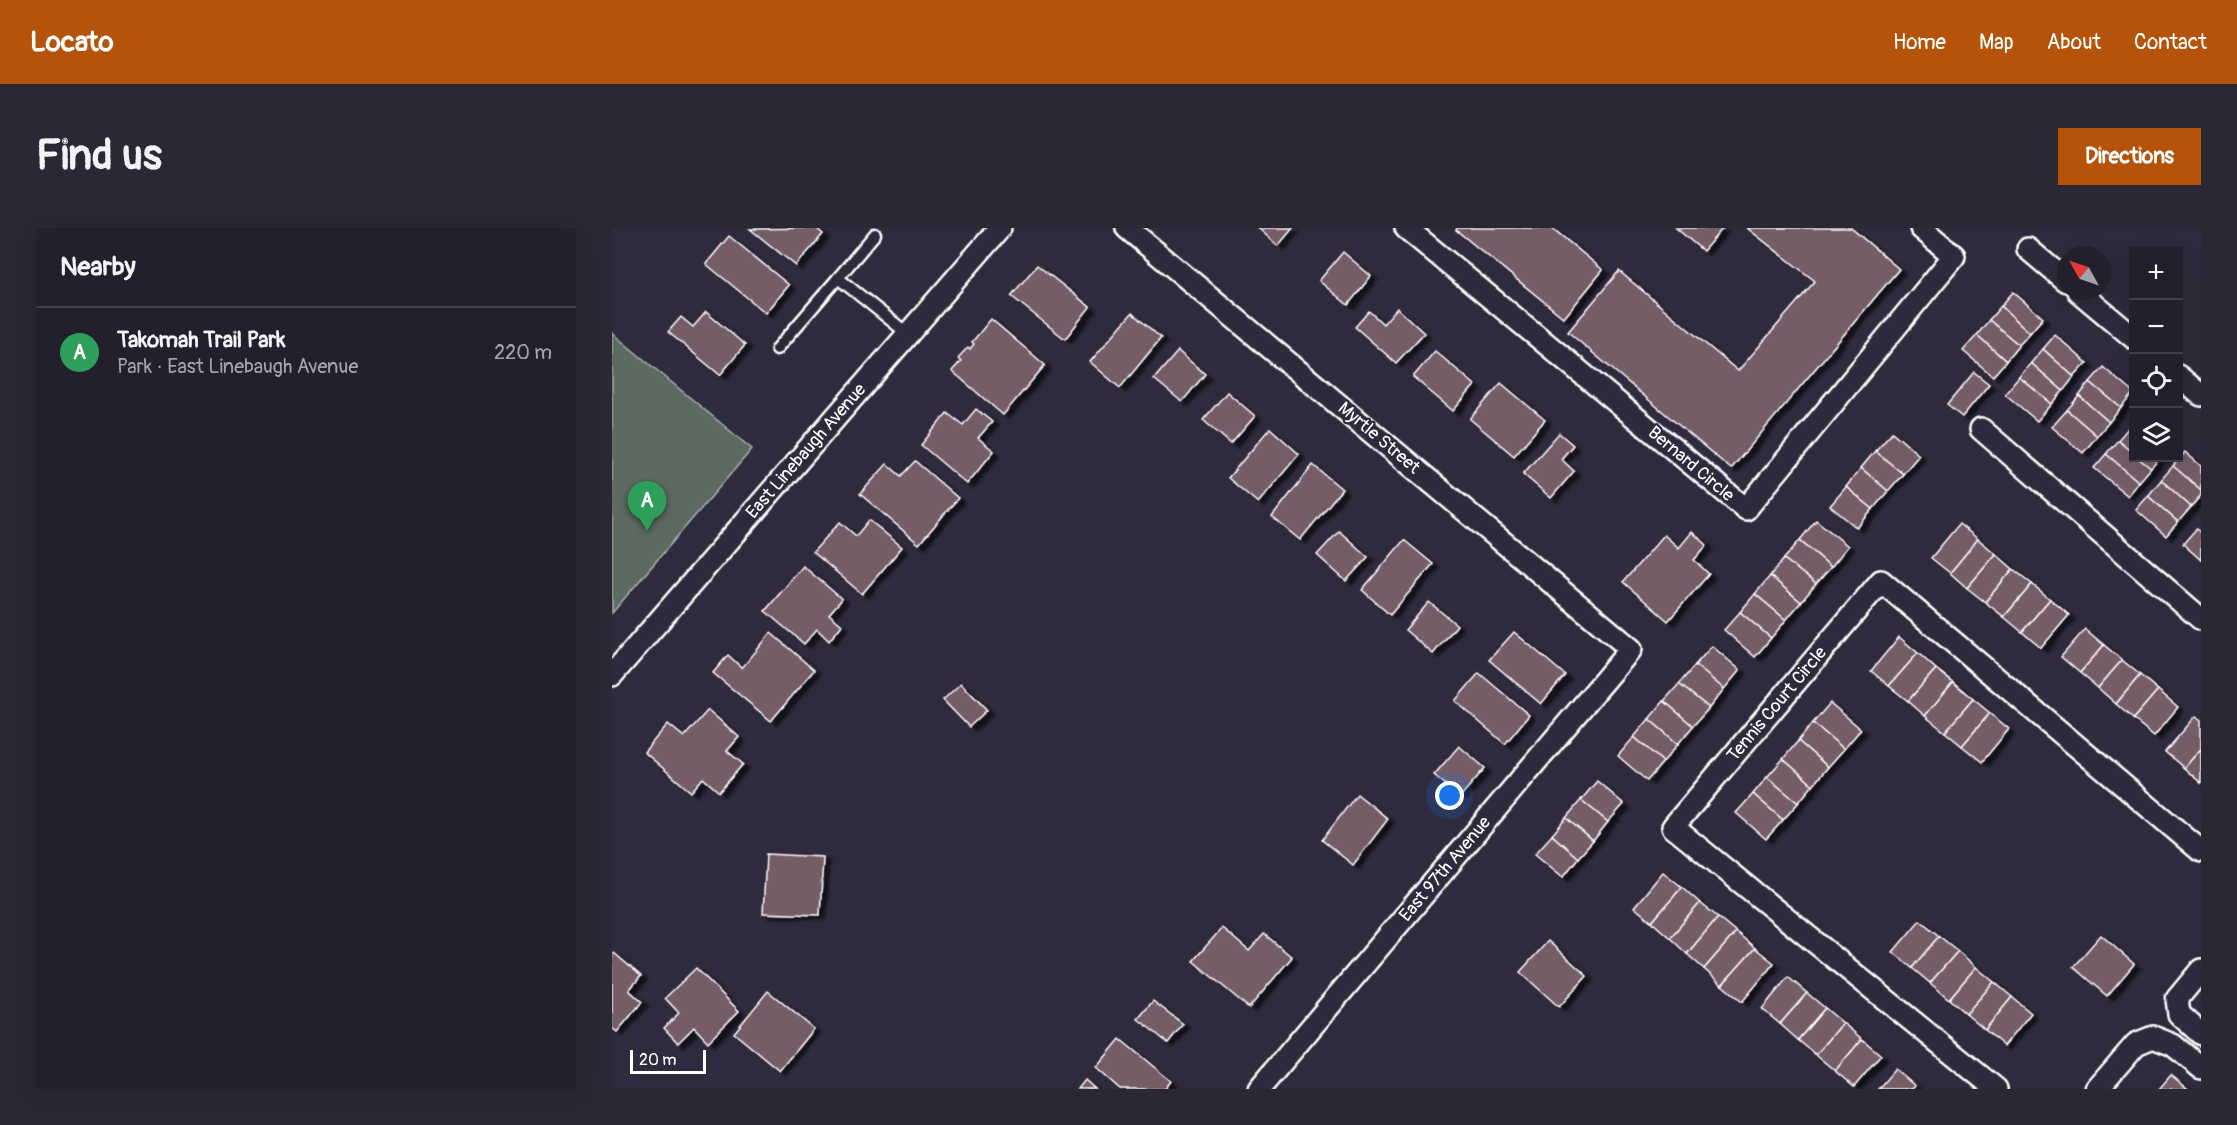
<!DOCTYPE html>
<html lang="en">
<head>
<meta charset="utf-8">
<style>
	body { margin:0; font-family:Pangolin,sans-serif; background:#2b2836; color:#f1f3f6 }
	.controls { position:absolute; right:18px; top:18px; display:grid; overflow:hidden; border-radius:0px; box-shadow:0 6px 24px #0002 }
	.controls button { width:54px; height:54px; display:grid; place-items:center; padding:0; border:0; border-bottom:2px solid #403e4a; background:#23202e; color:#f1f3f6; font:30px sans-serif }
	.compass { position:absolute; left:1445px; top:18px; width:54px; height:54px; border-radius:50%; background:#23202e; box-shadow:0 6px 24px #0002; rotate:310deg }
	.scale { position:absolute; left:18px; bottom:15px; width:76px; box-sizing:border-box; padding-left:6px; border:3px solid #fff; border-top:0; font-size:16px; line-height:21px; white-space:nowrap; color:#fff; -webkit-text-stroke:4px #2f2a3d; paint-order:stroke }
	.you { position:absolute; left:838px; top:568px; width:21px; height:21px; margin:-15px; border:4px solid #fff; border-radius:50%; background:#1a73e8; box-shadow:0 0 0 9px #1a73e833 }
	.badge { display:grid; place-items:center; width:39px; height:39px; border-radius:50%; background:#b45309; color:#fff; font-size:20px; font-weight:700 }
	.pin { position:absolute; translate:-50% -50px; filter:drop-shadow(0 2px 3px #0008) }
	.pin::after { content:''; position:absolute; top:32px; width:21px; height:18px; background:inherit; clip-path:polygon(0 0,100% 0,50% 100%) }
	.list { margin:0; padding:0; list-style:none }
	h2 { display:flex; justify-content:space-between; align-items:center; height:78px; margin:0; padding:0 24px; font-size:26px }
	h2 small { font-size:20px; font-weight:400; color:#a3a3aa }
	.list li { display:grid; grid-template-columns:39px 1fr auto; gap:18px; align-items:center; box-sizing:border-box; height:90px; padding:0 24px; border-top:2px solid #403e4a }
	.list b { display:block; font-size:22px; white-space:nowrap }
	.list p { margin:0; font-size:20px; white-space:nowrap; color:#a3a3aa }
	.list em { font-size:20px; font-style:normal; color:#a3a3aa }
	.icon { flex:none; width:33px; height:33px; fill:none; stroke:currentColor; stroke-width:2; stroke-linecap:round; stroke-linejoin:round }
	.map { position:relative; flex:none; width:1589px; height:861px; overflow:hidden; border-radius:0px }
	header { display:flex; align-items:center; gap:36px; box-sizing:border-box; height:84px; padding:0 30px; background:#b45309; color:#fff }
	header strong { font-size:28px }
	nav { display:flex; gap:33px; margin-inline-start:auto; font-size:21px }
	.intro { display:flex; align-items:center; justify-content:space-between; box-sizing:border-box; height:144px; padding:0 36px }
	h1 { margin:0; font-size:42px }
	.button { padding:15px 27px; border-radius:0px; background:#b45309; color:#fff; font-size:21px; font-weight:700 }
	main { display:flex; gap:36px; padding:0 36px }
	aside { flex:1; background:#23202e; border-radius:0px; box-shadow:0 6px 24px #0002 }
	.map>svg:first-child { display:block }
	.green { fill:#5c6b62; stroke:#aeb5b0; stroke-width:1.5 }
	.building { fill:#755d68; stroke:#fff; stroke-width:1.5; filter:url(#shadow) }
	.lines { fill:none; stroke-linecap:round; stroke-linejoin:round }
	.service-casing { stroke:#fff; stroke-width:15 }
	.minor-casing { stroke:#fff; stroke-width:26 }
	.service { stroke:#2f2a3d; stroke-width:10 }
	.minor { stroke:#2f2a3d; stroke-width:21 }
	.labels { text-anchor:middle; dominant-baseline:central; stroke-width:4.5; stroke-linejoin:round; paint-order:stroke }
	.street-label { font-size:18px; fill:#fff; stroke:#2f2a3d }
</style>
</head>
<body>
<header>
<strong>Locato</strong>
<nav><a>Home</a><a>Map</a><a>About</a><a>Contact</a></nav>
</header>
<div class="intro"><h1>Find us</h1><a class="button">Directions</a></div>
<main>
<aside>
<h2>Nearby<small></small></h2>
<ul class="list">
<li><span class="badge" style="background:#2e9e5b">A</span><div><b>Takomah Trail Park</b><p>Park · East Linebaugh Avenue</p></div><em>220 m</em></li>
</ul>
</aside>
<div class="map">
<svg width="1589" height="861" viewBox="0 0 1589 861">
	<defs>
		<filter id="shadow"><feDropShadow dx="6" dy="4" stdDeviation="1.5" flood-color="#0009"/></filter>
	</defs>
	<rect width="100%" height="100%" fill="#2f2a3d"/>
	<filter id="ink" filterUnits="userSpaceOnUse"><feTurbulence type="fractalNoise" baseFrequency=".0167" numOctaves="2"/><feDisplacementMap in="SourceGraphic" scale="12" xChannelSelector="R" yChannelSelector="G"/><feConvolveMatrix kernelMatrix="1 2 1 2 8 2 1 2 1" color-interpolation-filters="sRGB"/></filter>
	<g filter="url(#ink)">
		<path class="green" d="M0 105 140 221 0 385Z"/>
		<g class="building">
			<path d="M204 0 211 6 184 38 138 1Z"/>
			<path d="M646 0H681L666 18Z"/>
			<path d="M845 0H940L991 42 952 90 844 2Z"/>
			<path d="M1064 0H1111L1091 23Z"/>
			<path d="M1135 0H1239L1287 41 1119 241 956 104 1007 43 1126 143 1203 53Z"/>
			<path d="M117 8 177 57 154 85 94 36Z"/>
			<path d="M731 24 759 48 736 77 707 53Z"/>
			<path d="M425 37 478 79 453 111 399 68Z"/>
			<path d="M1401 64 1431 90 1418 105 1389 78Z"/>
			<path d="M1389 78 1418 105 1407 117 1377 92Z"/>
			<path d="M785 80 812 105 784 135 743 99 757 83 771 96Z"/>
			<path d="M94 84 133 117 108 147 56 104 69 89 81 99Z"/>
			<path d="M520 85 549 110 508 160 478 134Z"/>
			<path d="M379 91 433 137 391 187 340 143 349 133 346 130 356 119 358 121 362 116 360 114Z"/>
			<path d="M1377 92 1407 117 1394 133 1365 107Z"/>
			<path d="M1365 107 1394 133 1381 148 1351 123Z"/>
			<path d="M1443 107 1475 135 1462 149 1431 121Z"/>
			<path d="M1431 121 1462 149 1451 163 1419 135Z"/>
			<path d="M566 123 593 146 570 174 542 151Z"/>
			<path d="M823 123 863 157 841 183 801 149Z"/>
			<path d="M1419 135 1451 163 1440 176 1407 149Z"/>
			<path d="M1491 139 1521 165 1509 180 1478 154Z"/>
			<path d="M1362 144 1377 156 1350 189 1335 177Z"/>
			<path d="M1407 149 1440 176 1425 193 1393 166Z"/>
			<path d="M1478 154 1509 180 1497 194 1467 168Z"/>
			<path d="M889 155 933 192 902 228 858 191Z"/>
			<path d="M615 164 643 188 619 216 591 192Z"/>
			<path d="M1467 168 1497 194 1485 208 1455 182Z"/>
			<path d="M364 181 380 194 366 210 382 223 355 256 309 217 335 185 351 197Z"/>
			<path d="M1455 182 1485 208 1471 225 1440 199Z"/>
			<path d="M1518 198 1522 200V225L1506 212Z"/>
			<path d="M658 200 687 226 646 275 616 250Z"/>
			<path d="M1280 204 1307 227 1291 246 1263 223Z"/>
			<path d="M947 205 961 217 949 231 962 243 939 270 911 246Z"/>
			<path d="M1506 212 1522 225V230H1526L1539 240 1527 254 1494 226Z"/>
			<path d="M1263 223 1291 246 1276 263 1249 240Z"/>
			<path d="M1573 224 1589 238V262L1561 238Z"/>
			<path d="M1494 226 1527 254 1516 268 1482 240Z"/>
			<path d="M1526 230H1548L1539 240Z"/>
			<path d="M303 233 346 270 307 316 248 266 275 236 289 248Z"/>
			<path d="M701 237 730 261 688 312 660 289Z"/>
			<path d="M1561 238 1589 262V267L1579 279 1549 252Z"/>
			<path d="M1249 240 1276 263 1261 281 1234 259Z"/>
			<path d="M1549 252 1579 279 1566 294 1536 268Z"/>
			<path d="M1234 259 1261 281 1245 300 1218 278Z"/>
			<path d="M1536 268 1566 294 1554 308 1524 282Z"/>
			<path d="M257 292 290 319 250 366 201 324 228 294 244 308Z"/>
			<path d="M1204 292 1236 318 1219 339 1188 312Z"/>
			<path d="M1347 296 1366 311 1338 345 1319 330Z"/>
			<path d="M1584 301 1589 305V332L1571 316Z"/>
			<path d="M727 303 756 329 734 353 705 327Z"/>
			<path d="M1080 304 1095 317 1082 332 1097 346 1056 393 1011 354 1052 307 1067 320Z"/>
			<path d="M1366 311 1384 326 1355 360 1338 345Z"/>
			<path d="M792 312 821 336 778 387 750 362Z"/>
			<path d="M1188 312 1219 339 1204 356 1172 331Z"/>
			<path d="M1384 326 1401 341 1373 374 1355 360Z"/>
			<path d="M1172 331 1204 356 1189 374 1158 348Z"/>
			<path d="M191 338 230 371 217 386 230 397 217 413 205 401 192 416 153 383Z"/>
			<path d="M1401 341 1420 356 1392 389 1373 374Z"/>
			<path d="M1158 348 1189 374 1174 392 1143 366Z"/>
			<path d="M1420 356 1438 371 1410 404 1392 389Z"/>
			<path d="M1143 366 1174 392 1159 410 1128 384Z"/>
			<path d="M1438 371 1457 387 1429 420 1410 404Z"/>
			<path d="M817 374 845 397 821 426 793 402Z"/>
			<path d="M1128 384 1159 410 1143 429 1112 402Z"/>
			<path d="M1473 401 1492 417 1468 445 1449 429Z"/>
			<path d="M902 404 953 447 929 476 877 432Z"/>
			<path d="M159 405 202 442 159 493 101 445 116 427 130 440Z"/>
			<path d="M1287 409 1306 425 1277 458 1259 443Z"/>
			<path d="M1492 417 1510 432 1486 460 1468 445Z"/>
			<path d="M1100 418 1128 442 1112 461 1083 437Z"/>
			<path d="M1306 425 1324 441 1296 473 1277 458Z"/>
			<path d="M1510 432 1528 447 1504 476 1486 460Z"/>
			<path d="M1083 437 1112 461 1097 480 1067 456Z"/>
			<path d="M1324 441 1341 454 1313 488 1296 473Z"/>
			<path d="M867 445 917 487 893 516 843 473Z"/>
			<path d="M1528 447 1546 462 1521 491 1504 476Z"/>
			<path d="M1341 454 1361 471 1333 504 1313 488Z"/>
			<path d="M349 455 375 482 357 499 331 472Z"/>
			<path d="M1067 456 1097 480 1081 498 1052 473Z"/>
			<path d="M1546 462 1566 479 1542 508 1521 491Z"/>
			<path d="M1361 471 1378 485 1350 518 1333 504Z"/>
			<path d="M1052 473 1081 498 1066 516 1037 491Z"/>
			<path d="M1218 475 1249 501 1232 521 1201 495Z"/>
			<path d="M96 482 127 509 115 523 131 536 107 564 91 550 79 564 32 524 56 496 72 509Z"/>
			<path d="M1378 485 1397 501 1370 534 1350 518Z"/>
			<path d="M1584 488 1589 492V521L1572 540 1553 524Z"/>
			<path d="M1037 491 1066 516 1051 534 1022 509Z"/>
			<path d="M1201 495 1232 521 1216 539 1186 513Z"/>
			<path d="M1022 509 1051 534 1035 553 1006 528Z"/>
			<path d="M1186 513 1216 539 1201 557 1171 531Z"/>
			<path d="M847 518 873 540 848 569 822 547Z"/>
			<path d="M1589 521V555L1572 540Z"/>
			<path d="M1171 531 1201 557 1186 575 1155 549Z"/>
			<path d="M1155 549 1186 575 1171 592 1141 566Z"/>
			<path d="M985 553 1012 576 996 594 969 572Z"/>
			<path d="M745 566 776 591 741 637 710 612Z"/>
			<path d="M1141 566 1171 592 1154 611 1124 585Z"/>
			<path d="M969 572 996 594 981 613 954 590Z"/>
			<path d="M954 590 981 613 966 630 940 607Z"/>
			<path d="M940 607 966 630 951 649 923 626Z"/>
			<path d="M154 626 211 629 208 687 151 685Z"/>
			<path d="M1051 644 1070 659 1040 694 1022 679Z"/>
			<path d="M1070 659 1088 675 1058 710 1040 694Z"/>
			<path d="M1088 675 1106 689 1075 726 1058 710Z"/>
			<path d="M1106 689 1124 704 1092 741 1075 726Z"/>
			<path d="M1308 692 1327 708 1300 740 1281 724Z"/>
			<path d="M610 700 637 723 652 706 680 729 637 780 581 733Z"/>
			<path d="M1124 704 1143 720 1110 757 1092 741Z"/>
			<path d="M1489 707 1522 736 1495 768 1461 739Z"/>
			<path d="M1327 708 1346 723 1318 755 1300 740Z"/>
			<path d="M936 713 975 748 947 779 908 744Z"/>
			<path d="M1143 720 1162 735 1130 774 1110 757Z"/>
			<path d="M1346 723 1364 739 1337 771 1318 755Z"/>
			<path d="M2 725 29 748 17 762 30 774 5 804 0 800V727Z"/>
			<path d="M1364 739 1382 754 1354 786 1337 771Z"/>
			<path d="M84 740 127 783 96 814 82 799 66 815 52 800 67 785 53 770Z"/>
			<path d="M1176 749 1195 765 1168 796 1150 781Z"/>
			<path d="M1382 754 1400 769 1373 802 1354 786Z"/>
			<path d="M156 763 202 801 168 843 122 805Z"/>
			<path d="M1195 765 1213 780 1186 812 1168 796Z"/>
			<path d="M1400 769 1419 785 1392 818 1373 802Z"/>
			<path d="M541 773 571 796 556 815 526 791Z"/>
			<path d="M1213 780 1231 795 1204 827 1186 812Z"/>
			<path d="M1231 795 1250 811 1223 843 1204 827Z"/>
			<path d="M508 811 559 853 553 861H508L484 840Z"/>
			<path d="M1250 811 1269 827 1242 859 1223 843Z"/>
			<path d="M1283 841 1303 858 1300 861H1266Z"/>
			<path d="M1559 847 1576 861H1547Z"/>
			<path d="M473 852 483 861H466Z"/>
		</g>
		<g class="lines">
			<g class="service-casing">
				<g id="service">
					<path d="M226 50 263 6"/>
					<path d="M165 121 226 50 296 106"/>
				</g>
			</g>
			<g class="minor-casing">
				<g id="minor">
					<path d="M515 0 1019 421 647 861"/>
					<path d="M794 0 1134 281 1342 28 1309 0"/>
					<path d="M1416 21 1454 53"/>
					<path d="M1466 63 1522 110"/>
					<path d="M1566 148 1589 167"/>
					<path d="M1369 201 1589 391"/>
					<path d="M0 447 388 0"/>
					<path d="M1589 742 1565 771 1567 786 1589 806"/>
					<path d="M1384 861 1061 599 1269 353 1589 623"/>
					<path d="M1485 861 1524 816 1541 809 1561 817 1589 840"/>
				</g>
			</g>
			<use href="#service" class="service"/>
			<use href="#minor" class="minor"/>
		</g>
	</g>
	<g class="labels">
		<g class="street-label">
			<text transform="translate(767 210) rotate(40)">Myrtle Street</text>
			<text transform="translate(194 223) rotate(-49)">East Linebaugh Avenue</text>
			<text transform="translate(1079 236) rotate(40)">Bernard Circle</text>
			<text transform="translate(1165 476) rotate(-50)">Tennis Court Circle</text>
			<text transform="translate(833 641) rotate(-50)">East 97th Avenue</text>
		</g>
	</g>
</svg>
<div class="controls">
<button>+</button>
<button>−</button>
<button><svg class="icon" aria-label="locate" viewBox="0 0 24 24"><circle cx="12" cy="12" r="6"/><path d="M12 2v4M12 18v4M2 12h4M18 12h4"/></svg></button>
<button><svg class="icon" aria-label="layers" viewBox="0 0 24 24"><path d="M12 4l9 5-9 5-9-5zM3 14l9 5 9-5"/></svg></button>
</div>
<svg class="compass" viewBox="-18 -18 36 36"><path d="M0-13l5 13h-10z" fill="#e53935"/><path d="M0 13l5-13h-10z" fill="#a3a3aa"/></svg>
<div class="scale">20 m</div>
<div class="you"></div>
<div class="pin badge" style="left:35px;top:303px;background:#2e9e5b">A</div>
</div>
</main>
</body>
</html>
